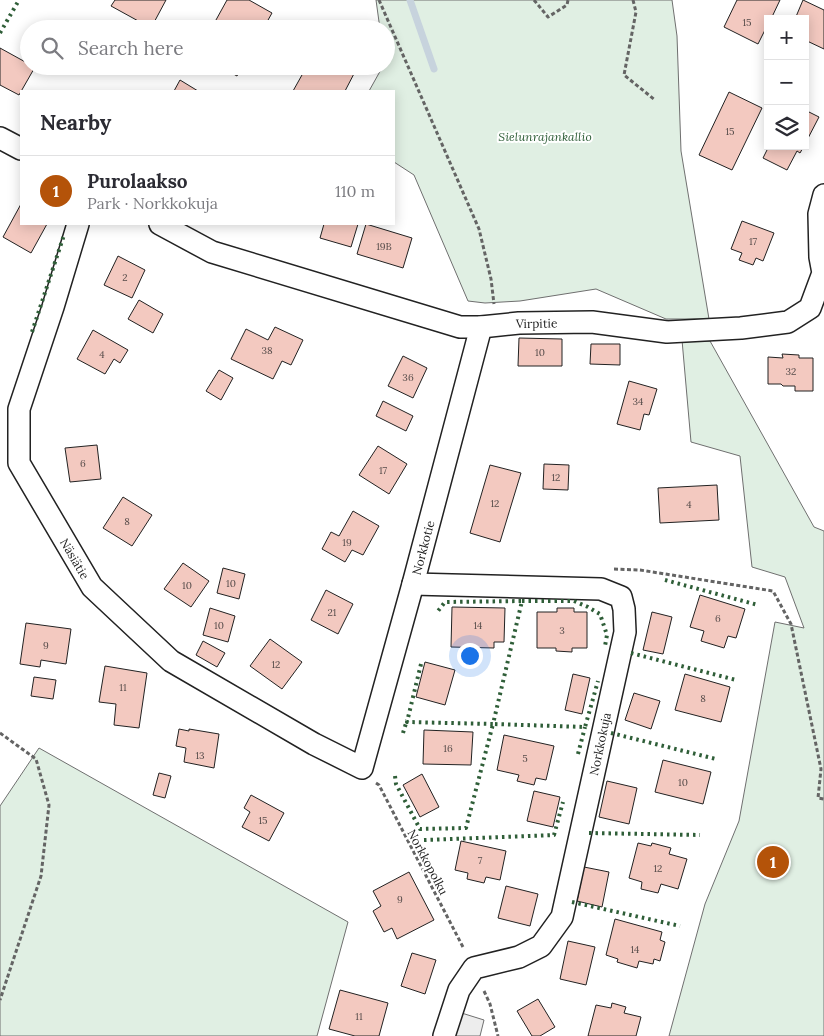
<!DOCTYPE html>
<html lang="en">
<head>
<meta charset="utf-8">
<style>
	body { margin:0; font-family:Lora,serif; background:#f2f2f3; color:#2b2b33 }
	.controls { position:absolute; right:15px; top:15px; display:grid; overflow:hidden; border-radius:0px; box-shadow:0 2px 12px #0003 }
	.controls button { width:45px; height:45px; display:grid; place-items:center; padding:0; border:0; border-bottom:1px solid #e1e1e2; background:#fff; color:#2b2b33; font:25px sans-serif }
	.you { position:absolute; left:469px; top:655px; width:18px; height:18px; margin:-12px; border:4px solid #fff; border-radius:50%; background:#1a73e8; box-shadow:0 0 0 8px #1a73e833 }
	.badge { display:grid; place-items:center; width:32px; height:32px; border-radius:50%; background:#b45309; color:#fff; font-size:16px; font-weight:700 }
	.pin { position:absolute; translate:-50% -50%; border:2px solid #fff; box-shadow:0 1px 5px #0006 }
	.list { margin:0; padding:0; list-style:none }
	h2 { display:flex; justify-content:space-between; align-items:center; height:65px; margin:0; padding:0 20px; font-size:21px }
	h2 small { font-size:16px; font-weight:400; color:#7c7c81 }
	.list li { display:grid; grid-template-columns:32px 1fr auto; gap:15px; align-items:center; box-sizing:border-box; height:70px; padding:0 20px; border-top:1px solid #e1e1e2 }
	.list b { display:block; font-size:19px; white-space:nowrap }
	.list p { margin:0; font-size:16px; white-space:nowrap; color:#7c7c81 }
	.list em { font-size:16px; font-style:normal; color:#7c7c81 }
	.icon { flex:none; width:28px; height:28px; fill:none; stroke:currentColor; stroke-width:2; stroke-linecap:round; stroke-linejoin:round }
	.map { position:relative; flex:none; width:824px; height:1036px; overflow:hidden }
	.search { position:absolute; background:#fff; box-shadow:0 2px 12px #0003; left:20px; top:20px; width:375px; height:55px; display:flex; align-items:center; gap:12px; box-sizing:border-box; padding:0 18px; border-radius:28px; color:#7c7c81; font-size:19px }
	.panel { position:absolute; background:#fff; box-shadow:0 2px 12px #0003; left:20px; top:90px; width:375px; height:135px; border-radius:0px }
	.map>svg:first-child { display:block }
	.green { fill:#e0efe3; stroke:#6f6f6f }
	.parking { fill:#ededed; stroke:#6f6f6f }
	.lines { fill:none; stroke-linecap:round; stroke-linejoin:round }
	.stream { stroke:#c7d3dd; stroke-width:7 }
	.building { fill:#f3c9c0; stroke:#222 }
	.minor-casing { stroke:#222; stroke-width:24 }
	.path { stroke:#646464; stroke-width:3; stroke-dasharray:4 2.5; stroke-linecap:butt }
	.minor { stroke:#fff; stroke-width:21 }
	.hedge { stroke:#2f5e38; stroke-width:4; stroke-dasharray:2.5 4; stroke-linecap:butt }
	.labels { text-anchor:middle; dominant-baseline:central; stroke-width:4; stroke-linejoin:round; paint-order:stroke }
	.number-label { font-size:10px; fill:#564c4a }
	.park-label { font-size:12px; font-style:italic; fill:#2f5e38; stroke:#fff }
	.street-label { font-size:12px; fill:#222; stroke:#fff }
</style>
</head>
<body>
<div class="map">
<svg width="824" height="1036" viewBox="0 0 824 1036">
	<rect width="100%" height="100%" fill="#fff"/>
	<g class="green">
		<path d="M376 0H672L677 36 681 151 709 319H666L596 289 520 301 485 303 468 301 414 175 394 162V91H369L383 66H386V29H380Z"/>
		<path d="M682 340 710 341 814 527 824 531V1036H669L705 904 739 821 775 622 804 628 785 577 752 567 740 456 691 442Z"/>
		<path d="M39 748 348 922 317 1036H0V806Z"/>
	</g>
	<path class="parking" d="M452 1010 484 1020 480 1036H444Z"/>
	<g class="lines">
		<path class="stream" d="M410 0 434 69"/>
	</g>
	<g class="building">
		<path d="M115 0H166L151 28 111 6Z"/>
		<path d="M227 0H249L272 13 263 29H211Z"/>
		<path d="M737 0H780L771 19H768V24L758 44 724 27Z"/>
		<path d="M803 0 824 10V49L805 40V19H795Z"/>
		<path d="M0 48 29 64V66L35 67 19 95 0 85Z"/>
		<path d="M219 66H242L237 76Z"/>
		<path d="M307 66H358L345 91H293Z"/>
		<path d="M180 80 198 91H174Z"/>
		<path d="M729 92 762 108 732 170 699 155Z"/>
		<path d="M805 110 819 117 805 144Z"/>
		<path d="M769 146H804L800 153 797 151 787 170 763 158Z"/>
		<path d="M21 204V224H47L31 253 3 237Z"/>
		<path d="M742 221 774 233 763 261 756 258 753 265 739 260 742 253 731 249Z"/>
		<path d="M324 224H358L351 247 320 238Z"/>
		<path d="M366 224 412 238 403 268 357 254Z"/>
		<path d="M118 256 145 270 132 298 104 285Z"/>
		<path d="M139 300 163 314 153 333 128 319Z"/>
		<path d="M275 327 303 340 291 365 282 361 273 379 231 359 246 329 268 340Z"/>
		<path d="M93 330 128 350 120 363 114 359 105 374 77 359Z"/>
		<path d="M519 338 562 339V366H518Z"/>
		<path d="M591 344H620V365L590 364Z"/>
		<path d="M782 354 799 355V358H813V391H795V386H783L781 384H768V357L783 358Z"/>
		<path d="M403 356 427 368 413 398 388 386Z"/>
		<path d="M219 370 233 378 221 400 206 391Z"/>
		<path d="M629 381 657 389 649 415 644 414 640 430 617 424Z"/>
		<path d="M383 401 413 416 406 431 376 416Z"/>
		<path d="M97 445 101 479 70 482 65 448Z"/>
		<path d="M378 446 407 464 389 494 359 475Z"/>
		<path d="M544 464 569 465 568 490 543 489Z"/>
		<path d="M490 465 521 473 500 542 470 533Z"/>
		<path d="M717 485 719 520 660 523 658 488Z"/>
		<path d="M123 497 152 515 132 546 103 528Z"/>
		<path d="M353 511 379 526 363 555 352 550 345 562 322 549 331 532 339 536Z"/>
		<path d="M183 563 209 581 191 607 164 589Z"/>
		<path d="M223 568 245 574 239 599 217 593Z"/>
		<path d="M326 590 353 604 338 634 311 620Z"/>
		<path d="M700 595 745 609 736 638 728 636 724 648 701 641 704 631 690 627Z"/>
		<path d="M452 607 505 608 504 642H494V648L451 647Z"/>
		<path d="M210 608 235 616 228 642 203 635Z"/>
		<path d="M557 608H574V612H587V648H572V652L556 651V648H537V612H557Z"/>
		<path d="M652 612 672 617 663 654 643 650Z"/>
		<path d="M26 623 71 629 66 664 41 660 40 667 20 664Z"/>
		<path d="M270 639 302 662 282 689 250 666Z"/>
		<path d="M203 641 225 653 217 667 196 655Z"/>
		<path d="M425 662 455 670 445 705 416 697Z"/>
		<path d="M105 666 147 673 139 728 114 725 116 704 99 702Z"/>
		<path d="M573 674 590 678 582 714 565 710Z"/>
		<path d="M685 674 730 687 721 722 675 710Z"/>
		<path d="M34 677 56 680 53 699 31 696Z"/>
		<path d="M634 693 660 701 651 729 625 720Z"/>
		<path d="M179 729 189 731V729L219 734 214 768 184 762 186 748 176 746Z"/>
		<path d="M424 730 473 732 471 765 423 764Z"/>
		<path d="M504 735 554 746 546 780 536 778 534 785 517 781 519 775 497 770Z"/>
		<path d="M663 760 711 772 703 804 655 792Z"/>
		<path d="M159 773 171 776 165 798 153 795Z"/>
		<path d="M422 774 439 807 420 817 403 785Z"/>
		<path d="M607 781 637 788 629 824 599 817Z"/>
		<path d="M534 791 560 797 553 827 527 821Z"/>
		<path d="M251 795 284 813 269 841 242 827 250 812 244 808Z"/>
		<path d="M461 841 506 851 500 880 486 877 484 883 467 879 468 873 455 870Z"/>
		<path d="M638 843 651 846 652 843 671 848 669 854 687 859 678 889 661 884 658 893 641 889 642 882 629 878Z"/>
		<path d="M584 867 609 872 602 907 577 901Z"/>
		<path d="M409 872 434 920 397 939 392 928 384 932 373 911 381 906 373 891Z"/>
		<path d="M506 886 538 894 530 926 498 918Z"/>
		<path d="M615 919 662 932 660 940 665 942 660 961 654 959 653 964 639 961 637 968 617 962 618 959 606 955Z"/>
		<path d="M568 941 595 947 586 985 560 979Z"/>
		<path d="M412 953 436 960 425 994 401 986Z"/>
		<path d="M340 990 388 1003 379 1036H355L329 1029Z"/>
		<path d="M538 999 555 1027 540 1036H532L517 1011Z"/>
		<path d="M612 1003 626 1007 624 1013 641 1017 636 1036H588L596 1005 611 1008Z"/>
	</g>
	<g class="lines">
		<g class="minor-casing">
			<g id="minor">
				<path d="M0 138 21 149"/>
				<path id="s1" d="M78 224 53 307 19 409V463L92 587 171 661 314 744 362 768 413 584 481 327"/>
				<path id="s2" d="M160 224 212 252 460 327H481L519 323 592 322 667 332 741 328 788 322 810 308 823 273 820 257 819 214 824 195"/>
				<path d="M413 584 601 589 621 597 624 609 625 632 562 917 541 946 519 957 474 968 459 990 444 1036"/>
			</g>
		</g>
		<g class="path">
			<path d="M379 0 479 229 491 279 494 304"/>
			<path d="M534 0 548 17 567 5 568 0"/>
			<path d="M633 0 636 12 624 75 655 100"/>
			<path d="M614 569 640 570 773 591 791 624 821 769 818 798 824 799"/>
			<path d="M0 733 36 759 49 805 41 876 0 1000"/>
			<path d="M376 783 379 785 464 949"/>
			<path d="M484 991 490 1004 498 1036"/>
		</g>
		<use href="#minor" class="minor"/>
		<g class="hedge">
			<path d="M0 33 19 0"/>
			<path d="M32 332 64 235"/>
			<path d="M665 580 758 605"/>
			<path d="M522 601H574L588 607 600 614 607 635 605 646"/>
			<path d="M631 653 736 680"/>
			<path d="M421 664 407 722 493 724 522 601 445 602 438 611"/>
			<path d="M403 733 407 720"/>
			<path d="M611 733 716 759"/>
			<path d="M578 754 585 727"/>
			<path d="M395 776 396 784 420 829 466 828 493 724 585 727 598 681"/>
			<path d="M589 833 700 835"/>
			<path d="M424 840 554 835 563 802"/>
			<path d="M572 902 680 926"/>
		</g>
	</g>
	<g class="labels">
		<g class="number-label">
			<text x="747" y="22">15</text>
			<text x="730" y="131">15</text>
			<text x="753" y="241">17</text>
			<text x="384" y="246">19B</text>
			<text x="125" y="277">2</text>
			<text x="267" y="350">38</text>
			<text x="540" y="352">10</text>
			<text x="102" y="354">4</text>
			<text x="791" y="371">32</text>
			<text x="408" y="377">36</text>
			<text x="638" y="401">34</text>
			<text x="83" y="463">6</text>
			<text x="383" y="470">17</text>
			<text x="556" y="477">12</text>
			<text x="495" y="503">12</text>
			<text x="689" y="504">4</text>
			<text x="127" y="521">8</text>
			<text x="347" y="542">19</text>
			<text x="231" y="583">10</text>
			<text x="187" y="585">10</text>
			<text x="332" y="612">21</text>
			<text x="718" y="618">6</text>
			<text x="219" y="625">10</text>
			<text x="478" y="625">14</text>
			<text x="562" y="630">3</text>
			<text x="46" y="645">9</text>
			<text x="276" y="664">12</text>
			<text x="123" y="687">11</text>
			<text x="703" y="698">8</text>
			<text x="448" y="748">16</text>
			<text x="200" y="755">13</text>
			<text x="525" y="758">5</text>
			<text x="683" y="782">10</text>
			<text x="263" y="820">15</text>
			<text x="480" y="860">7</text>
			<text x="658" y="868">12</text>
			<text x="400" y="899">9</text>
			<text x="635" y="949">14</text>
			<text x="359" y="1016">11</text>
		</g>
		<g class="park-label">
			<text x="545" y="136">Sielunrajankallio</text>
		</g>
		<g class="street-label">
			<text stroke="none"><textPath href="#s2" startOffset="395">Virpitie</textPath></text>
			<text stroke="none"><textPath href="#s1" startOffset="948">Norkkotie</textPath></text>
			<text stroke="none"><textPath href="#s1" startOffset="359">Näsiätie</textPath></text>
			<text transform="translate(600 744) rotate(-78)">Norkkokuja</text>
			<text transform="translate(428 862) rotate(62)">Norkkopolku</text>
		</g>
	</g>
</svg>
<div class="controls">
<button>+</button>
<button>−</button>
<button><svg class="icon" aria-label="layers" viewBox="0 0 24 24"><path d="M12 4l9 5-9 5-9-5zM3 14l9 5 9-5"/></svg></button>
</div>
<div class="you"></div>
<div class="pin badge" style="left:773px;top:862px">1</div>
<div class="search"><svg class="icon" aria-label="search" viewBox="0 0 24 24"><circle cx="10" cy="10" r="6"/><path d="M15 15l6 6"/></svg>Search here</div>
<section class="panel">
<h2>Nearby<small></small></h2>
<ul class="list">
<li><span class="badge">1</span><div><b>Purolaakso</b><p>Park · Norkkokuja</p></div><em>110 m</em></li>
</ul>
</section>
</div>
</body>
</html>
